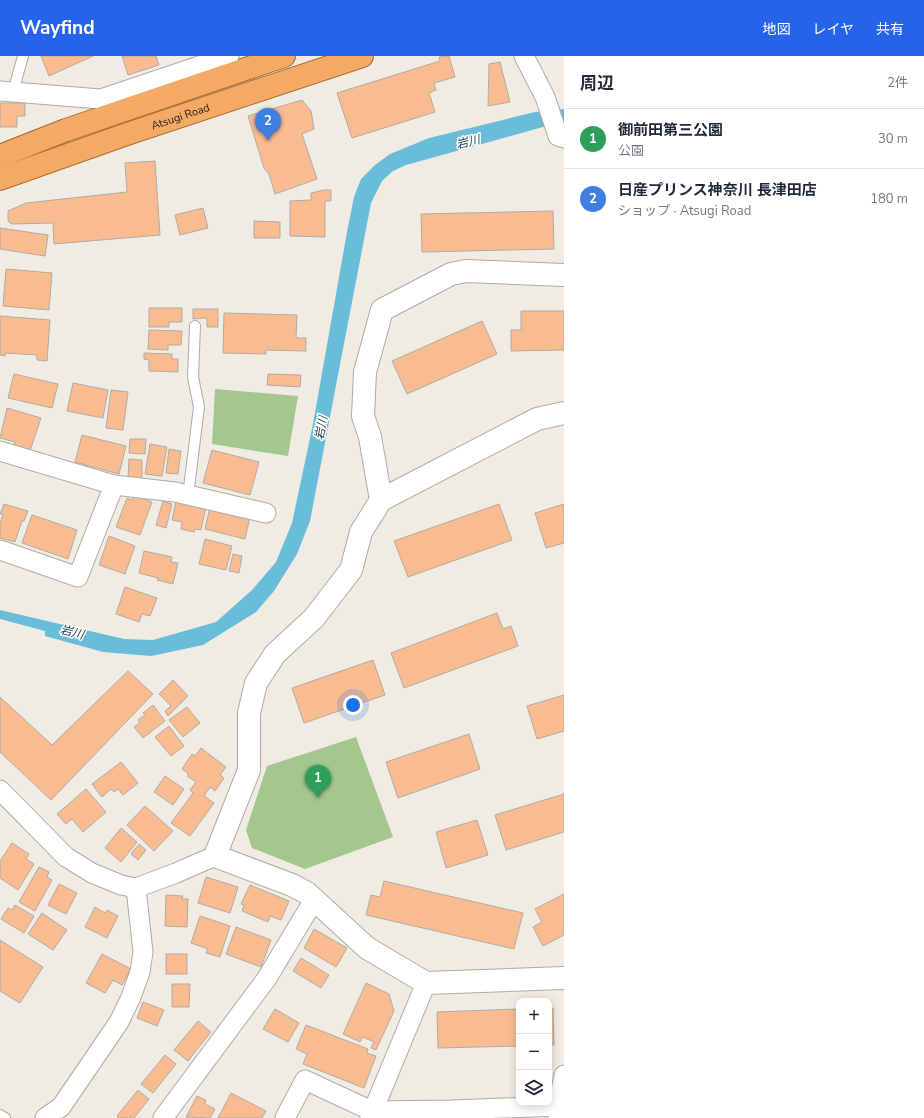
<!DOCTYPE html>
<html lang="ja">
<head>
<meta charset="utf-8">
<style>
	body { margin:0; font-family:"Nunito Sans","Noto Sans JP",sans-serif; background:#f6f6f7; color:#1f2937 }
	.controls { position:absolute; right:12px; bottom:12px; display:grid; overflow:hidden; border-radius:8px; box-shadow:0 2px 10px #0003 }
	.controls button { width:36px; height:36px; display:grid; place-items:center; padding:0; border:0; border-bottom:1px solid #e0e1e3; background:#fff; color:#1f2937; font:20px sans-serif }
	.you { position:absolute; left:353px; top:649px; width:14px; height:14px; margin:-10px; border:3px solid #fff; border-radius:50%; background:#1a73e8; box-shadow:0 0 0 6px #1a73e833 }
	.badge { display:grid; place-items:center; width:26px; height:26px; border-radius:50%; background:#2563eb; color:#fff; font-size:13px; font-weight:700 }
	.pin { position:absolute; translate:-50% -33px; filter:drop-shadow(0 1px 2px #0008) }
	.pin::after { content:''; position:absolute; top:21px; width:14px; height:12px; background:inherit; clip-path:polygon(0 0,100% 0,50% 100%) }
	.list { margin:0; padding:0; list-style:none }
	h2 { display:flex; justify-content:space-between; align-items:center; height:52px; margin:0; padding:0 16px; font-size:17px }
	h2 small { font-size:13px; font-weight:400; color:#747a83 }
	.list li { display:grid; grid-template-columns:26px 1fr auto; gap:12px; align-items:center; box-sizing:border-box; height:60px; padding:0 16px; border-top:1px solid #e0e1e3 }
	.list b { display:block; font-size:15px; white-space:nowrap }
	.list p { margin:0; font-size:13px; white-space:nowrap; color:#747a83 }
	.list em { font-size:13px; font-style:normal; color:#747a83 }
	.icon { flex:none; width:22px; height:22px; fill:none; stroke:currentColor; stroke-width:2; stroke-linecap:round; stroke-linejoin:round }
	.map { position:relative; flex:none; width:564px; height:1062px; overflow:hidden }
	header { display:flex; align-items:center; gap:24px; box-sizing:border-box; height:56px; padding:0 20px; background:#2563eb; color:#fff }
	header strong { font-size:19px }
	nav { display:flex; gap:22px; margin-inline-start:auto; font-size:14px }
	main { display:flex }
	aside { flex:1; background:#fff }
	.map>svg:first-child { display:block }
	.green { fill:#a3c78f }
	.water { fill:#69bdd9 }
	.building { fill:#f8bc90; stroke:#b2aba5 }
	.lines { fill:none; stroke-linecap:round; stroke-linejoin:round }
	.service-casing { stroke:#afaba4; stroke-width:12 }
	.minor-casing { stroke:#afaba4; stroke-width:21 }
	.tertiary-casing { stroke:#afaba4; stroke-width:24 }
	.trunk-casing { stroke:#a86b31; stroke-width:24 }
	.service { stroke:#fff; stroke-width:10 }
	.minor { stroke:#fff; stroke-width:19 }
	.tertiary { stroke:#fff; stroke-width:22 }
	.trunk { stroke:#f4aa64; stroke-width:22 }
	.labels { text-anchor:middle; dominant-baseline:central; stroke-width:3; stroke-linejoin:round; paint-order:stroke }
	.street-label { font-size:11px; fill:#211f1c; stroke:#fff }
	.water-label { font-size:12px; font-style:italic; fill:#193f4b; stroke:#fff }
</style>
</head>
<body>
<header>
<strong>Wayfind</strong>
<nav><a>地図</a><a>レイヤ</a><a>共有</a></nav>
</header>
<main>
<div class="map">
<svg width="564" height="1062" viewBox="0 0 564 1062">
	<rect width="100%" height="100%" fill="#f0ece4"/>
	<g class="green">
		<path d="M215 333 298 340 288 400 212 388Z"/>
		<path d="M356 681 393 781 305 813 252 792 246 774 267 710Z"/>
	</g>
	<path class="water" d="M564 53V71H543L406 109 393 115 382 125 371 147 310 465 297 498 274 535 256 556 203 589 151 600 103 596 45 580V575L0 563V554L124 583 153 584 216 566 252 534 276 506 292 467 313 368 347 176 354 141 361 123 375 109 390 98 429 82 535 56Z"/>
	<g class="building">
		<path d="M41 0H93L49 20Z"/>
		<path d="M122 0H156L159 9 128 19Z"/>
		<path d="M449 0 455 21 434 27 436 34 429 37 435 56 352 82 337 37 440 5 439 1Z"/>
		<path d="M500 6 510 46 488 50 489 8Z"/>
		<path d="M302 44 311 55 314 73 302 78 317 123 275 138 269 118 264 112 248 60Z"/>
		<path d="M0 47H25V60H17V71H0Z"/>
		<path d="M155 105 160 179 54 188 53 167 11 168 8 165V155L26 147 127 136 125 107Z"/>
		<path d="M324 134H331V145H325V181L290 180V145L311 144V137Z"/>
		<path d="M203 152 208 172 180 179 175 159Z"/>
		<path d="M553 155 554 193 422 196 421 158Z"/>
		<path d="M254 165 280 166V182H254Z"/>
		<path d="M0 172 48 179 45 200 0 193Z"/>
		<path d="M6 213 52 217 49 254 3 250Z"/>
		<path d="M149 252H182V266H169V271H149Z"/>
		<path d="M193 253H218V271H207V262L193 263Z"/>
		<path d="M521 255H564V294L511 295V274H521Z"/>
		<path d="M224 257 297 259 296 282H306V295L266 294V298L223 297Z"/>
		<path d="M0 260 50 264 47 305 37 304V299L6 297 5 300 0 299Z"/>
		<path d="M482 265 497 298 407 338 392 305Z"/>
		<path d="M149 274 182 275 181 289H168V294L148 293Z"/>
		<path d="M144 297 172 298V303H178V316L149 315V304L144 303Z"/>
		<path d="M14 318 58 328 52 352 8 342Z"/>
		<path d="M268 318 301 319 300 331 267 329Z"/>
		<path d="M73 327 108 334 103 362 67 355Z"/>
		<path d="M111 334 128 336 123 374 106 372Z"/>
		<path d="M7 352 41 362 30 395 14 390 15 386 0 382Z"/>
		<path d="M82 379 126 390 119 418 75 406Z"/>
		<path d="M130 383H146L145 398 129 397Z"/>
		<path d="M150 388 167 391 162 420 145 418Z"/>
		<path d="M169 393 181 395 178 418 166 417Z"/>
		<path d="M212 394 259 406 250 439 203 427Z"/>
		<path d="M129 403 142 404V424L128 423Z"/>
		<path d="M134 439 152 446 140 479 116 471 127 442 132 444Z"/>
		<path d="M163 445 172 448 166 472 156 469Z"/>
		<path d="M176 445 206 451 201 474 195 473 194 476 181 473 182 466 172 464Z"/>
		<path d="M4 448 28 455 24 465H22L15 486 0 482V468L3 458H0Z"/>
		<path d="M499 448 512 484 408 521 394 485Z"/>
		<path d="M564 448V487L546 492 535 457Z"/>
		<path d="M210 451 250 461 245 483 205 473Z"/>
		<path d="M32 459 77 474 68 503 22 487Z"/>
		<path d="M109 480 135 490 125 518 99 509Z"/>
		<path d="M205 483 232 490 226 514 199 508Z"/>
		<path d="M144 495 172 501 171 506 178 507 173 528 157 524 158 522 139 517Z"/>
		<path d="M233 498 242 500 239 517 229 515Z"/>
		<path d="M125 531 157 542 150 560 142 558 139 566 116 558Z"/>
		<path d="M497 557 503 573 511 570 518 590 404 632 391 597Z"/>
		<path d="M373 604 385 639 304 667 292 632Z"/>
		<path d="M128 615 153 638 51 744 0 696V641L52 689Z"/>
		<path d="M173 624 188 640 168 660 165 655 171 650 159 638Z"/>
		<path d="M564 639V675L537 683 527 650Z"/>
		<path d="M153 649 165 665 143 682 134 671 140 667 138 664 145 659 143 657Z"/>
		<path d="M187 651 200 667 183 681 169 664Z"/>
		<path d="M169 670 184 690 171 700 155 681Z"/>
		<path d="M469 678 480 713 398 742 386 706Z"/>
		<path d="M201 692 226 711 220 719 224 722 215 735 210 731 204 740 214 747 190 780 171 767 193 737 190 734 196 726 187 720 189 718 182 713 192 698 195 700Z"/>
		<path d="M121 706 138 727 123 739 118 733 114 736 111 733 102 741 92 728Z"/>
		<path d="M165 720 184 733 173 749 154 736Z"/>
		<path d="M86 733 106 756 83 776 72 763 66 768 57 758Z"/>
		<path d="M564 738V776L506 794 495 759Z"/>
		<path d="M145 750 173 775 154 795 127 769Z"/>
		<path d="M477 764 488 799 446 812 436 776Z"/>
		<path d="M121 772 137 786 121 806 105 792Z"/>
		<path d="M12 787 29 798 26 803 34 808 18 834 0 822V805Z"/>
		<path d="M139 788 146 794 138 804 131 798Z"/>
		<path d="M39 811 49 816 47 821 52 824 35 855 19 846Z"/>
		<path d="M206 821 238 831 230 857 198 847Z"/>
		<path d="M384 825 523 857 514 893 366 859 371 839 380 841Z"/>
		<path d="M59 828 77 837 66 858 48 849Z"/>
		<path d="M250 829 289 845 281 864 270 860 268 866 242 855 244 849 241 848Z"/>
		<path d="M564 838V879L543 890 533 871 542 866 535 853Z"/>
		<path d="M166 839 183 840 182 843H188L187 871 165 870Z"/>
		<path d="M15 849 34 860 24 877 1 863 8 852 12 854Z"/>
		<path d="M95 851 105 857 107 854 118 860 107 882 85 871Z"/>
		<path d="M42 857 67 874 53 894 28 878Z"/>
		<path d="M200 860 230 870 220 901 206 897 208 893 191 887Z"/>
		<path d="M236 871 271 884 261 911 226 898Z"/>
		<path d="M314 873 347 892 336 911 304 892Z"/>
		<path d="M0 884 43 911 20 947 0 935Z"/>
		<path d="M102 898 131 913 122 929 113 924 105 937 86 927Z"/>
		<rect x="166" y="898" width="21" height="20"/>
		<path d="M301 902 329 919 321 932 293 915Z"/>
		<path d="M366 927 389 938 394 955 376 994 371 992 374 986 363 981 360 986 343 978Z"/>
		<path d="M172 928H190L189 951H172Z"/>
		<path d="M143 946 164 954 157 970 137 962Z"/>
		<path d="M549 952H553L554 989H549Z"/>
		<path d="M275 953 299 967 288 986 263 973Z"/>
		<path d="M519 953V990L438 992 437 956Z"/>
		<path d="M198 965 211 976 188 1005 174 994Z"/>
		<path d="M306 969 368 993 367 997 376 1000 364 1032 303 1008 307 998 296 993Z"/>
		<path d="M165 999 176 1008 153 1037 141 1028Z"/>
		<path d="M138 1034 149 1043 134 1062H119L117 1060Z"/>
		<path d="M231 1037 266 1055 262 1062H218Z"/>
		<path d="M197 1040 206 1044 205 1048 215 1053 210 1062 186 1061Z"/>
	</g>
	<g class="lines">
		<g class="service-casing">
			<g id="service">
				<path d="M13 36 23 0"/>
				<path d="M188 440 199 351 193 321 195 270"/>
				<path d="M0 1059 5 1062"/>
			</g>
		</g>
		<g class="minor-casing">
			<g id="minor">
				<path d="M524 0 545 41 558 80 564 82"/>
				<path d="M0 35 101 43 229 0"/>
				<path d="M0 395 114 429 78 521 0 494"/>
				<path d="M114 429 175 436 266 457"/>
				<path d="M0 734 66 801 92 817 121 829 136 832 176 817 215 800"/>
				<path d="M45 1062 61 1051 119 966 131 941 140 916 143 896 136 832"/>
				<path d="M163 1062 267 922 314 844"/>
				<path d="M285 1062 305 1024 372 1055 452 1054 558 1050"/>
				<path d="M370 1062 426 927"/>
				<path d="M558 1062V1050L564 1019"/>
			</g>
		</g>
		<g class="tertiary-casing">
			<g id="tertiary">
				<path d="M564 357 537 363 381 444 361 476 351 514 314 562 275 598 256 627 249 657V714L215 800 292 829 307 837 367 892 426 927 564 922"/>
				<path d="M381 444 370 381 363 360 365 316 382 254 451 218 466 215 564 219"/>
			</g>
		</g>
		<g class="trunk-casing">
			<g id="trunk">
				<path d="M0 100 66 74 284 0"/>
				<path id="s1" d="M0 123 127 78 362 0"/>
			</g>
		</g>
		<use href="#service" class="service"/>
		<use href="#minor" class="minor"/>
		<use href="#tertiary" class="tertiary"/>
		<use href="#trunk" class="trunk"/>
	</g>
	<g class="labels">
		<g class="street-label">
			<text stroke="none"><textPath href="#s1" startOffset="191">Atsugi Road</textPath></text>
		</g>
		<g class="water-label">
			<text transform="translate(468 86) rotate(-14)">岩川</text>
			<text transform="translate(321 372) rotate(-79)">岩川</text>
			<text transform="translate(72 576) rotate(14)">岩川</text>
		</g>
	</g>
</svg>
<div class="controls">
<button>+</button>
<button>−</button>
<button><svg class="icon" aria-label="layers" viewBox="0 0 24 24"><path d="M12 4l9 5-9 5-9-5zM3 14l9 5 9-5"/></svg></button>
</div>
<div class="you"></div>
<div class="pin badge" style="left:318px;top:742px;background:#2e9e5b">1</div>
<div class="pin badge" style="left:268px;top:85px;background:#3f7fe0">2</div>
</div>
<aside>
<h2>周辺<small>2件</small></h2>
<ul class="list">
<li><span class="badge" style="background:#2e9e5b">1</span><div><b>御前田第三公園</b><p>公園</p></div><em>30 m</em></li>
<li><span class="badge" style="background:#3f7fe0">2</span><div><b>日産プリンス神奈川 長津田店</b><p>ショップ · Atsugi Road</p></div><em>180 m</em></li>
</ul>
</aside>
</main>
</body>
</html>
